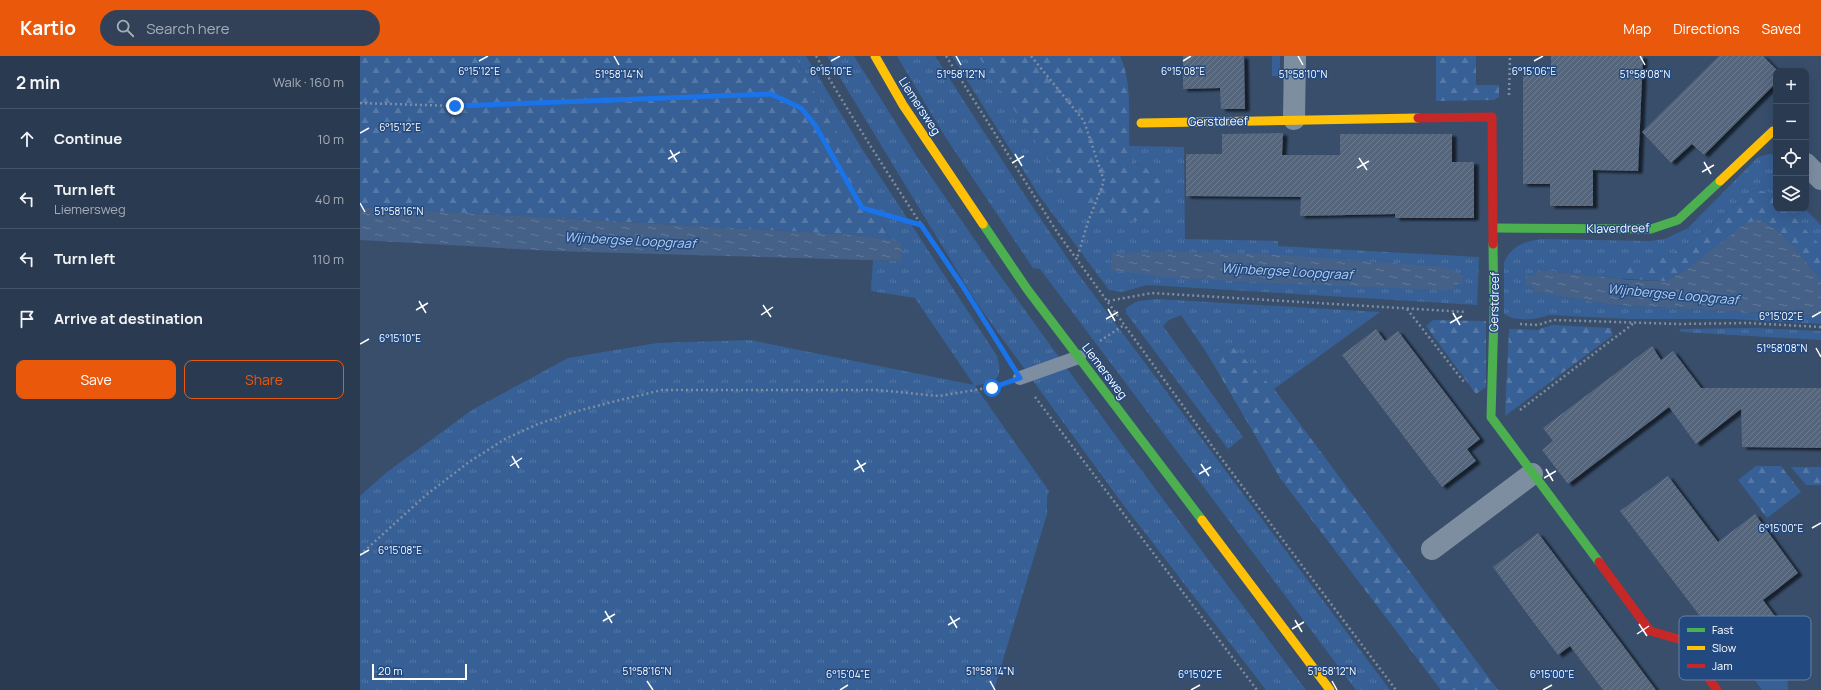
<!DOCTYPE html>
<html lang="en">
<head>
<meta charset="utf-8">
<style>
	body { margin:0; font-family:Manrope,sans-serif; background:#324157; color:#f1f3f6 }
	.controls { position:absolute; right:12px; top:12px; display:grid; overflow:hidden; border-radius:8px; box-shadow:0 4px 16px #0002 }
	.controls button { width:36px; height:36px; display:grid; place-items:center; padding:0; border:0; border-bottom:1px solid #465467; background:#2a3a50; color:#f1f3f6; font:20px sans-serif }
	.scale { position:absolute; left:12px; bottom:10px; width:95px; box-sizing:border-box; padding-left:4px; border:2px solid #fff; border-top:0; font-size:11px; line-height:14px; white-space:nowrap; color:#fff; -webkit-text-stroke:3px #234a80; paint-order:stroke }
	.stop { position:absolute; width:12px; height:12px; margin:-9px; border:3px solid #1a73e8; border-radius:50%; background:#fff }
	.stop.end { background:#1a73e8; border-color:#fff; box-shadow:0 1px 4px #0008 }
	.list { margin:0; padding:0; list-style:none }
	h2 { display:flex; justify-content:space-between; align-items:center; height:52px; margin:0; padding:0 16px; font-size:17px }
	h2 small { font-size:13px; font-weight:400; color:#a5adb7 }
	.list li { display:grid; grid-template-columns:26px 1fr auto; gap:12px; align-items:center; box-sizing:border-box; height:60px; padding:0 16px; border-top:1px solid #465467 }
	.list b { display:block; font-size:15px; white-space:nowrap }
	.list p { margin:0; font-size:13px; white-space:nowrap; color:#a5adb7 }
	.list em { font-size:13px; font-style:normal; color:#a5adb7 }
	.actions { display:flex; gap:8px; padding:12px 16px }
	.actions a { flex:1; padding:9px 0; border:1px solid #ea580c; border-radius:8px; text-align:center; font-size:14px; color:#ea580c }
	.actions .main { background:#ea580c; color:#fff }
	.icon { flex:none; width:22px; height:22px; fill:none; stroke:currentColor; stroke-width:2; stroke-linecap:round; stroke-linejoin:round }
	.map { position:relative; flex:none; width:1461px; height:634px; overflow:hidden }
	header { display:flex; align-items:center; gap:24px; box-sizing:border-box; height:56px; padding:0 20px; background:#ea580c; color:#fff }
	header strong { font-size:19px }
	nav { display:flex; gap:22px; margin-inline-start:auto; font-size:14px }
	.search { width:280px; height:36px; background:#324157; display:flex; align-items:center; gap:10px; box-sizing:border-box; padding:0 14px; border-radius:22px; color:#a5adb7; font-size:15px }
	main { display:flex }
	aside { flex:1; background:#2a3a50 }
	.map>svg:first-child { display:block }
	.grass { fill:url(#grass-tufts) }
	.forest { fill:url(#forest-firs) }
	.garden { fill:#376096 }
	.water { fill:url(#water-ripples) }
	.building { fill:url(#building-hatch); filter:url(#shadow) }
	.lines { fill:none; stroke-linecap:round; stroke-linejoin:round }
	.path { stroke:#7e8ea1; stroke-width:2.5; stroke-dasharray:2 3; stroke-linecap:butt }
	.lane { stroke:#7e8ea1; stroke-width:14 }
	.street { stroke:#7e8ea1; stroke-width:22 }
	.fast { stroke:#4caf50; stroke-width:9 }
	.slow { stroke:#ffc107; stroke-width:9 }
	.jam { stroke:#c62828; stroke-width:9 }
	.route { stroke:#1a73e8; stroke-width:5 }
	.ticks { fill:none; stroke:#fff; stroke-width:1.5 }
	.labels { text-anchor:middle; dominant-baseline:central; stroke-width:3; stroke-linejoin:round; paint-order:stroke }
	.street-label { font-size:12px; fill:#fff; stroke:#234a80 }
	.water-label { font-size:13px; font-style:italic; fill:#b4ceee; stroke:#234a80 }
	.key { fill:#234a80; stroke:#6580a6; stroke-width:1 }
	.key-label { font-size:11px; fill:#fff }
	.ticks-label { font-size:10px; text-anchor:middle; fill:#fff; stroke:#234a80; stroke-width:3; stroke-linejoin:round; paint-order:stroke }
</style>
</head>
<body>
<header>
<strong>Kartio</strong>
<div class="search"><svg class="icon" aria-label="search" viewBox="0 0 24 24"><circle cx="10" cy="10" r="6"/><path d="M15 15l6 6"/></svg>Search here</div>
<nav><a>Map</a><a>Directions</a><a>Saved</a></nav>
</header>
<main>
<aside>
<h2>2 min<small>Walk · 160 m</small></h2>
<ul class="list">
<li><svg class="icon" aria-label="ahead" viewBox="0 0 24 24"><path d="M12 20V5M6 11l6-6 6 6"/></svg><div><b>Continue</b></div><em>10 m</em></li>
<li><svg class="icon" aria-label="left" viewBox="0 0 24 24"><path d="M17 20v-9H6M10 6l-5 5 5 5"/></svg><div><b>Turn left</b><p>Liemersweg</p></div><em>40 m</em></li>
<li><svg class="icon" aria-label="left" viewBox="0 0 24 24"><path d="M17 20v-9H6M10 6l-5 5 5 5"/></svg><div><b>Turn left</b></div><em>110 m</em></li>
<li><svg class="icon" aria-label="arrive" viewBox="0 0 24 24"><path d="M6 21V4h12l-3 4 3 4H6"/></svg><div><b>Arrive at destination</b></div></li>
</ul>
<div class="actions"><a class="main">Save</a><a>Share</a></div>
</aside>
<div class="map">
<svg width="1461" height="634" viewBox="0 0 1461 634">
	<defs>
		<pattern id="grass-tufts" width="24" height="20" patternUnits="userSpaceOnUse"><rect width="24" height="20" fill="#376096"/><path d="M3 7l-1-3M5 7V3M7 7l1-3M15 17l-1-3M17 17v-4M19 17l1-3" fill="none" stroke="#5578a6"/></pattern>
		<pattern id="forest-firs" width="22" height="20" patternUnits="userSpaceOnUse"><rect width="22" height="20" fill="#376096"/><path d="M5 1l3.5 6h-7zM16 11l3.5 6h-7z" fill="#5578a6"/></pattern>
		<pattern id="water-ripples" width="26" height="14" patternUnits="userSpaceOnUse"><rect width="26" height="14" fill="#466188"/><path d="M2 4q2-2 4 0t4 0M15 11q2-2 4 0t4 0" fill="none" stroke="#62799a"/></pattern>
		<pattern id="building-hatch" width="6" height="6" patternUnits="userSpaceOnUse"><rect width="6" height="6" fill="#54657c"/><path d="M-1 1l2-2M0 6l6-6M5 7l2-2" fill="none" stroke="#6e7c90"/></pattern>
		<filter id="shadow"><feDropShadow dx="4.5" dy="2.5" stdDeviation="1" flood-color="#0009"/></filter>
	</defs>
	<rect width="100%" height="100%" fill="#384e6b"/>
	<g class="grass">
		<path d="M434 0H446L504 96 637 300C644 325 635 325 615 330L689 435 687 441V458L634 634H0V440L27 416 112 354 208 302 297 287 390 284 614 329 555 242 511 235 513 204 541 205V186L530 185 510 135Z"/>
		<path d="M467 0H494L556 99 633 210 761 387 946 634H906L759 443 618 249Z"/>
		<path d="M537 0H575L662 135 716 215 1030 634H996L680 213 673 212 586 82Z"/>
		<path d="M592 0H618L720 150 757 163 800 125 788 113 770 104 769 90 824 91 825 183 918 185V190L1119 201 1117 249 787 229 762 236 749 234 678 138Z"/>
		<path d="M1409 98 1416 99V143L1409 136 1394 134 1321 193 1290 207H1260L1251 222 1179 214 1171 229 1174 236 1252 249 1461 260V268L1373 263H1268L1189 259C1175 264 1156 266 1144 258V206C1152 189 1167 184 1184 183L1289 185 1305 183 1328 172 1398 101Z"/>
		<path d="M1426 153H1445L1461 169V190Z"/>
		<path d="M797 243 1020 256 914 333 872 290 848 299 821 259 809 264 803 270 883 381 868 393 766 257V252L778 245Z"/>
		<path d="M1393 272 1461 275V284L1321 276 1319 273Z"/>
	</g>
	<g class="forest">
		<path d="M0 0H434L510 135 530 185 496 179 0 151Z"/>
		<path d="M618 0H760C774 29 767 71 770 104L788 113 800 125 804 135 802 148 791 161 779 165 757 163 719 150Z"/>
		<path d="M1076 0H1116V29H1139V41L1134 44 1076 45Z"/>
		<path d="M1394 134 1409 136 1416 143V153H1426L1461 190V224C1443 203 1425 175 1400 164L1326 214 1305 225 1251 222 1259 207H1290L1321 193Z"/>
		<path d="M1073 264 1126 265V331L1116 338 1066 270Z"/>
		<path d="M1192 269 1251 272 1253 279 1145 360 1149 273 1177 274Z"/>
		<path d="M872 290 914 333 1138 634H1081L920 422 848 299Z"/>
		<path d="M1396 410H1421L1441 436 1407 462 1378 424Z"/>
		<path d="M1431 411H1461V429H1446Z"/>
	</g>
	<g class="garden">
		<rect x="912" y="0" width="8" height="20"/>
		<path d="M1394 611H1427L1428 634H1402L1388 615Z"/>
	</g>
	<g class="water">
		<path d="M0 151 496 179 541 186V205L193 195 0 184Z"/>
		<path d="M1400 164C1425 175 1443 203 1461 224V260L1252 249 1174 236 1171 229H1165L1166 219 1174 220 1179 214 1270 224 1305 225 1326 214 1386 167Z"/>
		<path d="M811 196 889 197 1083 211 1095 215 1103 220V228H1098L1091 234C1000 231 909 227 818 222 795 220 774 216 751 215L752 197Z"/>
	</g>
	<g class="building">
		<path d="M823 0H884L885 53H861L860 32 823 33Z"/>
		<path d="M1191 0H1283L1278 115 1233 114V150H1190V128H1163V15H1191Z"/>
		<path d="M1359 0H1403L1418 15H1416V27L1344 99 1332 88 1311 107 1282 76Z"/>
		<path d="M923 77 922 99H980V78H1092V106H1114V162H1035V158L940 160 941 141 826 140V98H862V78Z"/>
		<path d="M1016 273 1025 285 1038 275 1120 383 1107 393 1116 405 1082 431 982 299Z"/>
		<path d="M1292 290 1301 304 1313 295 1341 332H1461V392L1382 391 1381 353 1336 388 1309 351 1208 428 1182 394 1193 385 1183 372Z"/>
		<path d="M1308 420 1358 486 1395 458 1438 517 1403 544 1424 572 1390 598 1381 587 1368 597 1260 455Z"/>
		<path d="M1178 477 1261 587 1296 634H1243L1210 590 1198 599 1165 555 1133 511Z"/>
	</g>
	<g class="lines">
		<g class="path">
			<path d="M456 0C516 104 584 201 648 303"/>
			<path d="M586 0 697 176 855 394 1036 634"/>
			<path d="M671 0 724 65 744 125 728 166 717 202"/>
			<path d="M1149 39 1150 0"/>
			<path d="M0 47 95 50 411 38 441 52 455 69 502 152 560 169"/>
			<path d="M748 245 792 237 1106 256"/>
			<path d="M1047 253 1104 326"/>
			<path d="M1160 268 1178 269 1193 264 1320 268 1387 267 1461 271"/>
			<path d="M740 285 764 269"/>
			<path d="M675 341 897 634"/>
			<path d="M1160 354 1274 267"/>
			<path d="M0 499 66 439 109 406 145 383 178 368 218 355 252 346 302 334H517L579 340 639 330"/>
		</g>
		<path class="lane" d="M660 322 719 301"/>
		<g class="street">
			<path d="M934 63 935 0"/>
			<path d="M1446 108 1461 123"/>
			<path d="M1072 493 1172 418"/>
		</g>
		<g class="fast">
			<path d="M623 168 667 233 842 464"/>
			<path d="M1134 172 1291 173 1318 164 1360 125"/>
			<path d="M1133 188 1134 258 1131 361 1239 506"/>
		</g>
		<g class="slow">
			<path d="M515 0 543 49 623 168"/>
			<path d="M781 67 1058 62"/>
			<path d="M1360 125 1413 75 1416 78"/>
			<path d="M842 464 970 634"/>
		</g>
		<g class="jam">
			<path d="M1058 62 1132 61 1133 188"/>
			<path d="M1239 506 1290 575 1322 584 1357 634"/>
		</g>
	</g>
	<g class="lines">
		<path class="route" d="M95 50 411 38 441 52 455 69 502 152 561 169 602 229 660 322 632 332"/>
	</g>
	<path class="ticks" d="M254 0 259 9M596 0 601 9M938 0 943 9M1280 0 1285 9M119 5 128 0M471 5 480 0M823 5 831 0M1174 5 1183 0M0 77 9 72M310 94 317 106M655 98 662 110M999 102 1007 114M308 103 320 96M1344 106 1351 118M652 107 664 100M997 112 1009 105M1342 116 1354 109M0 147 5 156M59 245 66 257M403 249 411 261M748 253 755 265M56 254 68 247M1093 257 1100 269M401 259 413 251M1452 261 1461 256M746 263 758 256M1090 267 1102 260M0 288 9 283M1456 292 1461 301M152 400 159 412M497 404 504 416M841 408 849 420M150 410 162 402M1186 413 1193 425M494 414 506 407M839 418 851 411M1184 422 1196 415M1452 472 1461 467M0 499 9 494M245 555 252 567M590 560 597 572M935 564 942 576M243 565 255 558M1279 568 1287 580M588 569 600 562M932 573 944 566M1277 578 1289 570M287 625 293 634M630 625 635 634M972 625 977 634M480 634 488 629M831 634 840 629M1183 634 1192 629"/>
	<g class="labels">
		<g class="street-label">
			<text transform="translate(560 50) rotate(57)">Liemersweg</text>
			<text transform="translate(858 65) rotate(-1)">Gerstdreef</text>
			<text transform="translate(1258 172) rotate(-1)">Klaverdreef</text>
			<text transform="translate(1134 246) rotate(-89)">Gerstdreef</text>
			<text transform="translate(745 315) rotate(53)">Liemersweg</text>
		</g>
		<g class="water-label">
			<text transform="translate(270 184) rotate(3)">Wijnbergse Loopgraaf</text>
			<text transform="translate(927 215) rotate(3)">Wijnbergse Loopgraaf</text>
			<text transform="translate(1313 238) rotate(5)">Wijnbergse Loopgraaf</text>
		</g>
	</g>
	<rect x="1319" y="560" width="132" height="64" rx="6" class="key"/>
	<rect x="1327" y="572" width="18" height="4" fill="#4caf50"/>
	<rect x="1327" y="590" width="18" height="4" fill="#ffc107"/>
	<rect x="1327" y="608" width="18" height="4" fill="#c62828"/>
	<g class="key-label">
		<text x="1352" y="578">Fast</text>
		<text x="1352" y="596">Slow</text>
		<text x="1352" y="614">Jam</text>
	</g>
	<g class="ticks-label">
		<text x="119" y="19">6°15'12"E</text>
		<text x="471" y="19">6°15'10"E</text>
		<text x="823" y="19">6°15'08"E</text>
		<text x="1174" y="19">6°15'06"E</text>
		<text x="259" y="22">51°58'14"N</text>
		<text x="601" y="22">51°58'12"N</text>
		<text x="943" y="22">51°58'10"N</text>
		<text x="1285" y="22">51°58'08"N</text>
		<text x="40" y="75">6°15'12"E</text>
		<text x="39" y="159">51°58'16"N</text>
		<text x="1421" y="264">6°15'02"E</text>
		<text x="40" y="286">6°15'10"E</text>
		<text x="1422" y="296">51°58'08"N</text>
		<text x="1421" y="476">6°15'00"E</text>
		<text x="40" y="498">6°15'08"E</text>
		<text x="287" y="619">51°58'16"N</text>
		<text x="630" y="619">51°58'14"N</text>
		<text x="972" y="619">51°58'12"N</text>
		<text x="488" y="622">6°15'04"E</text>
		<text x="840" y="622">6°15'02"E</text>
		<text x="1192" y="622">6°15'00"E</text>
	</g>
</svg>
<div class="controls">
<button>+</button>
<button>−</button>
<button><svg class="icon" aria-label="locate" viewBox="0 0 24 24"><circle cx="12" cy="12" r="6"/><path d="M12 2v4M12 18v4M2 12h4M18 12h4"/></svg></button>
<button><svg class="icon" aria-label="layers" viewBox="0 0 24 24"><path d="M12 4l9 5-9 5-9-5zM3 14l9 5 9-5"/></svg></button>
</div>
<div class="scale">20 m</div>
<div class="stop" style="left:632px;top:332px"></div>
<div class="stop end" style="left:95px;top:50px"></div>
</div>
</main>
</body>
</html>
